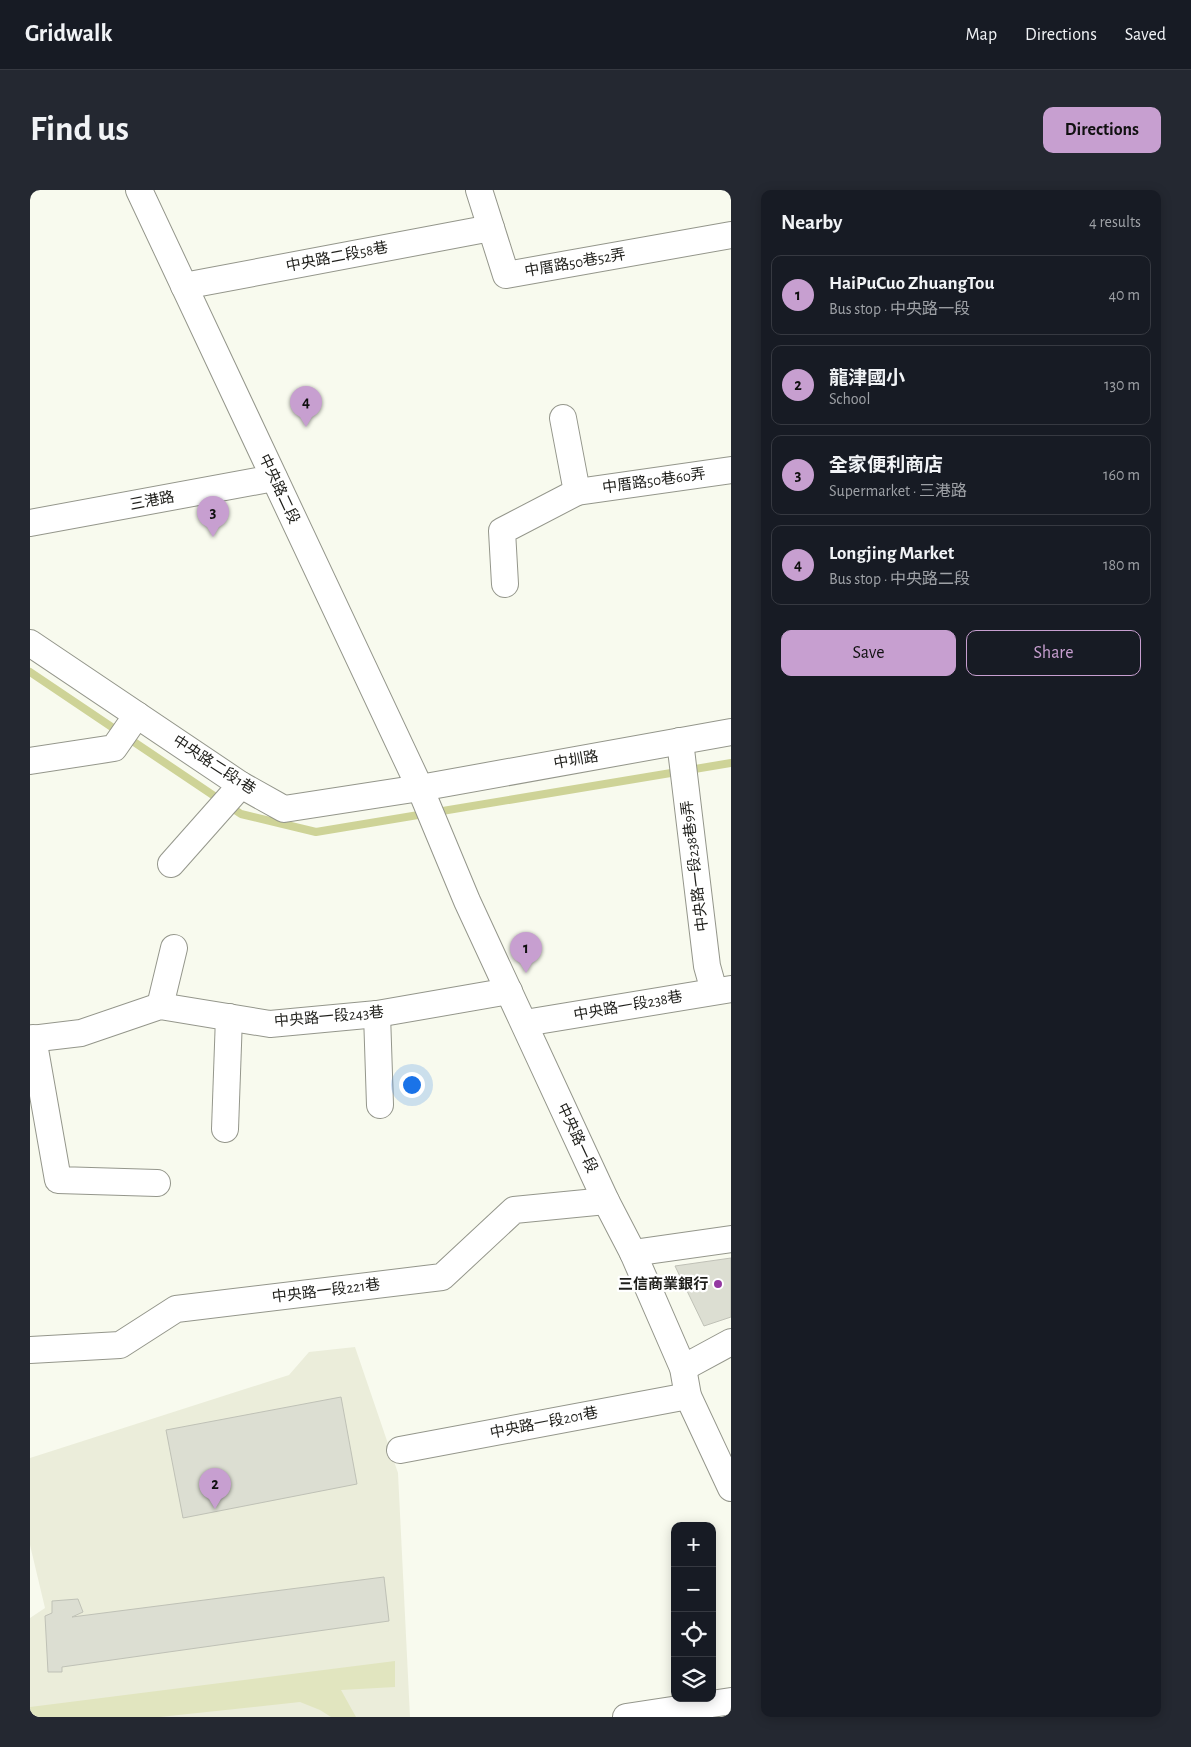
<!DOCTYPE html>
<html lang="en">
<head>
<meta charset="utf-8">
<style>
	body { margin:0; font-family:"Alegreya Sans","Noto Sans TC",sans-serif; background:#242831; color:#f1f3f6 }
	.controls { position:absolute; right:15px; bottom:15px; display:grid; overflow:hidden; border-radius:10px; box-shadow:0 2px 12px #0003 }
	.controls button { width:45px; height:45px; display:grid; place-items:center; padding:0; border:0; border-bottom:1px solid #363941; background:#171b24; color:#f1f3f6; font:25px sans-serif }
	.you { position:absolute; left:381px; top:894px; width:18px; height:18px; margin:-12px; border:4px solid #fff; border-radius:50%; background:#1a73e8; box-shadow:0 0 0 8px #1a73e833 }
	.badge { display:grid; place-items:center; width:32px; height:32px; border-radius:50%; background:#c79fd0; color:#111; font-size:16px; font-weight:700 }
	.pin { position:absolute; translate:-50% -41px; filter:drop-shadow(0 1px 2px #0008) }
	.pin::after { content:''; position:absolute; top:26px; width:18px; height:15px; background:inherit; clip-path:polygon(0 0,100% 0,50% 100%) }
	.list { margin:0; padding:0; list-style:none }
	h2 { display:flex; justify-content:space-between; align-items:center; height:65px; margin:0; padding:0 20px; font-size:21px }
	h2 small { font-size:16px; font-weight:400; color:#9ea1a6 }
	.list li { display:grid; grid-template-columns:32px 1fr auto; gap:15px; align-items:center; box-sizing:border-box; height:80px; margin:0 10px 10px; padding:0 10px; border:1px solid #363941; border-radius:10px }
	.list b { display:block; font-size:19px; white-space:nowrap }
	.list p { margin:0; font-size:16px; white-space:nowrap; color:#9ea1a6 }
	.list em { font-size:16px; font-style:normal; color:#9ea1a6 }
	.actions { display:flex; gap:10px; padding:15px 20px }
	.actions a { flex:1; padding:11px 0; border:1px solid #c79fd0; border-radius:10px; text-align:center; font-size:18px; color:#c79fd0 }
	.actions .main { background:#c79fd0; color:#111 }
	.icon { flex:none; width:28px; height:28px; fill:none; stroke:currentColor; stroke-width:2; stroke-linecap:round; stroke-linejoin:round }
	.map { position:relative; flex:none; width:701px; height:1527px; overflow:hidden; border-radius:10px }
	header { display:flex; align-items:center; gap:30px; box-sizing:border-box; height:70px; padding:0 25px; background:#171b24; border-bottom:1px solid #363941 }
	header strong { font-size:24px }
	nav { display:flex; gap:28px; margin-inline-start:auto; font-size:18px }
	.intro { display:flex; align-items:center; justify-content:space-between; box-sizing:border-box; height:120px; padding:0 30px }
	h1 { margin:0; font-size:35px }
	.button { padding:12px 22px; border-radius:10px; background:#c79fd0; color:#111; font-size:18px; font-weight:700 }
	main { display:flex; gap:30px; padding:0 30px }
	aside { flex:1; background:#171b24; border-radius:10px; box-shadow:0 2px 12px #0003 }
	.map>svg:first-child { display:block }
	.built { fill:#ebedda }
	.green { fill:#e1e5bf }
	.lines { fill:none; stroke-linecap:round; stroke-linejoin:round }
	.stream { stroke:#ced397; stroke-width:8 }
	.building { fill:#dcded2; stroke:#bfc1b6 }
	.minor-casing { stroke:#94968b; stroke-width:28 }
	.minor { stroke:#fff; stroke-width:26 }
	.poi-dot { fill:#9438a2; stroke:#fff; stroke-width:2 }
	.labels { text-anchor:middle; dominant-baseline:central; stroke-width:4.5; stroke-linejoin:round; paint-order:stroke }
	.street-label { font-size:15px; fill:#1e1e1a; stroke:#fff }
	.poi-label { font-size:15px; font-weight:bold; fill:#1e1e1a; stroke:#fff; text-anchor:end }
</style>
</head>
<body>
<header>
<strong>Gridwalk</strong>
<nav><a>Map</a><a>Directions</a><a>Saved</a></nav>
</header>
<div class="intro"><h1>Find us</h1><a class="button">Directions</a></div>
<main>
<div class="map">
<svg width="701" height="1527" viewBox="0 0 701 1527">
	<rect width="100%" height="100%" fill="#f8faee"/>
	<path class="built" d="M325 1157 368 1283 380 1527H0V1428L15 1418 0 1355V1268L259 1185 279 1162Z"/>
	<path class="green" d="M365 1471V1497L311 1500 326 1527H301L290 1520 270 1512 130 1527H0V1517Z"/>
	<g class="lines">
		<path class="stream" d="M0 482 211 624 286 642 701 573"/>
	</g>
	<g class="building">
		<path d="M701 1068V1127L674 1136 645 1076Z"/>
		<path d="M311 1207 327 1294 153 1328 136 1240Z"/>
		<path d="M354 1387 359 1431 32 1477V1482H18L15 1426 22 1423V1411L48 1409 53 1422 42 1427Z"/>
	</g>
	<g class="lines">
		<g class="minor-casing">
			<g id="minor">
				<path d="M109 0 390 598 437 711 576 1011 603 1063 653 1178 658 1206 701 1298"/>
				<path d="M449 0 476 85 701 45"/>
				<path d="M154 96 461 38"/>
				<path d="M547 302 701 280"/>
				<path d="M0 333 244 288"/>
				<path d="M475 394 472 341 547 302 533 228"/>
				<path d="M0 453 211 595 254 619 390 598 701 542"/>
				<path d="M650 551 677 776 684 801"/>
				<path d="M0 571 84 558 107 525"/>
				<path d="M141 674 211 595"/>
				<path d="M130 816 144 758"/>
				<path d="M347 824 350 915"/>
				<path d="M495 833 701 799"/>
				<path d="M3 848 28 990 127 993"/>
				<path d="M0 849 51 843 130 816 240 834 347 824 479 801"/>
				<path d="M195 939 199 827"/>
				<path d="M603 1063 701 1049"/>
				<path d="M0 1160 90 1155 146 1119 412 1087 484 1020 576 1011"/>
				<path d="M653 1178 701 1152"/>
				<path d="M370 1260 658 1206"/>
				<path d="M596 1527 701 1511"/>
			</g>
		</g>
		<use href="#minor" class="minor"/>
	</g>
	<circle class="poi-dot" cx="688" cy="1094" r="5"/>
	<g class="labels">
		<g class="street-label">
			<text transform="translate(307 67) rotate(-11)">中央路二段58巷</text>
			<text transform="translate(545 73) rotate(-10)">中厝路50巷52弄</text>
			<text transform="translate(624 291) rotate(-8)">中厝路50巷60弄</text>
			<text transform="translate(249 299) rotate(65)">中央路二段</text>
			<text transform="translate(122 311) rotate(-11)">三港路</text>
			<text transform="translate(546 570) rotate(-10)">中圳路</text>
			<text transform="translate(184 575) rotate(33)">中央路二段1巷</text>
			<text transform="translate(665 676) rotate(-97)">中央路一段238巷9弄</text>
			<text transform="translate(598 816) rotate(-10)">中央路一段238巷</text>
			<text transform="translate(299 827) rotate(-5)">中央路一段243巷</text>
			<text transform="translate(547 948) rotate(65)">中央路一段</text>
			<text transform="translate(296 1101) rotate(-7)">中央路一段221巷</text>
			<text transform="translate(514 1233) rotate(-11)">中央路一段201巷</text>
		</g>
		<g class="poi-label">
			<text x="678" y="1094">三信商業銀行</text>
		</g>
	</g>
</svg>
<div class="controls">
<button>+</button>
<button>−</button>
<button><svg class="icon" aria-label="locate" viewBox="0 0 24 24"><circle cx="12" cy="12" r="6"/><path d="M12 2v4M12 18v4M2 12h4M18 12h4"/></svg></button>
<button><svg class="icon" aria-label="layers" viewBox="0 0 24 24"><path d="M12 4l9 5-9 5-9-5zM3 14l9 5 9-5"/></svg></button>
</div>
<div class="you"></div>
<div class="pin badge" style="left:496px;top:783px">1</div>
<div class="pin badge" style="left:185px;top:1319px">2</div>
<div class="pin badge" style="left:183px;top:347px">3</div>
<div class="pin badge" style="left:276px;top:237px">4</div>
</div>
<aside>
<h2>Nearby<small>4 results</small></h2>
<ul class="list">
<li><span class="badge">1</span><div><b>HaiPuCuo ZhuangTou</b><p>Bus stop · 中央路一段</p></div><em>40 m</em></li>
<li><span class="badge">2</span><div><b>龍津國小</b><p>School</p></div><em>130 m</em></li>
<li><span class="badge">3</span><div><b>全家便利商店</b><p>Supermarket · 三港路</p></div><em>160 m</em></li>
<li><span class="badge">4</span><div><b>Longjing Market</b><p>Bus stop · 中央路二段</p></div><em>180 m</em></li>
</ul>
<div class="actions"><a class="main">Save</a><a>Share</a></div>
</aside>
</main>
</body>
</html>
